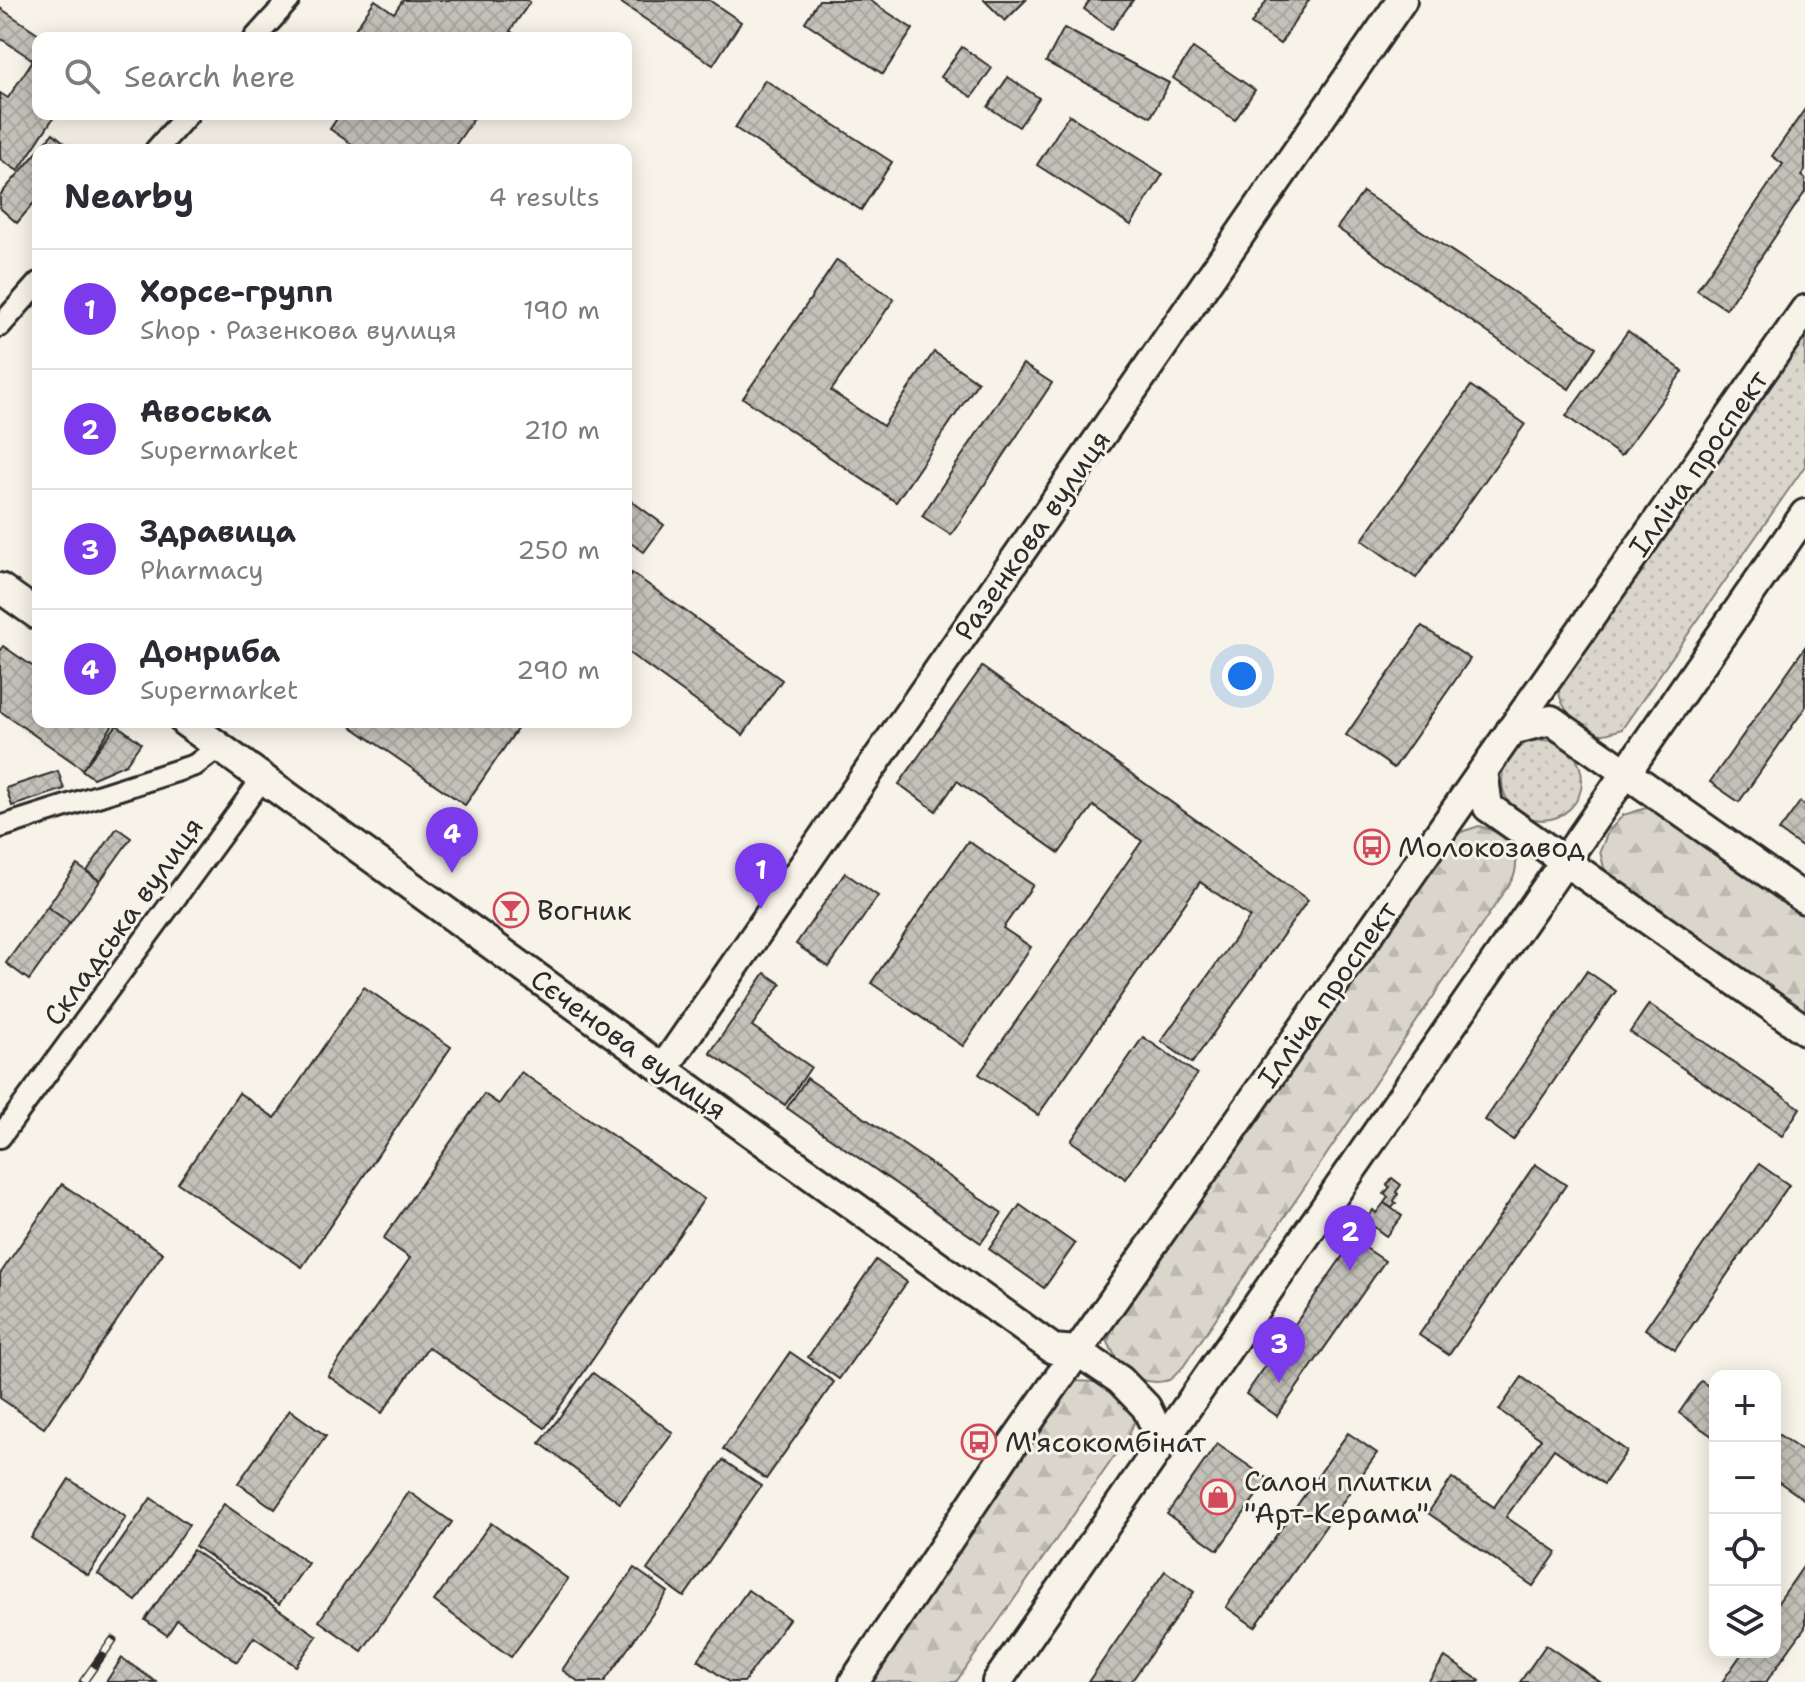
<!DOCTYPE html>
<html lang="en">
<head>
<meta charset="utf-8">
<style>
	body { margin:0; font-family:"Shantell Sans",sans-serif; background:#f2f2f3; color:#2b2b33 }
	.controls { position:absolute; right:24px; bottom:24px; display:grid; overflow:hidden; border-radius:16px; box-shadow:0 4px 20px #0003 }
	.controls button { width:72px; height:72px; display:grid; place-items:center; padding:0; border:0; border-bottom:2px solid #e1e1e2; background:#fff; color:#2b2b33; font:40px sans-serif }
	.you { position:absolute; left:1242px; top:676px; width:28px; height:28px; margin:-20px; border:6px solid #fff; border-radius:50%; background:#1a73e8; box-shadow:0 0 0 12px #1a73e833 }
	.badge { display:grid; place-items:center; width:52px; height:52px; border-radius:50%; background:#7c3aed; color:#fff; font-size:26px; font-weight:700 }
	.pin { position:absolute; translate:-50% -66px; filter:drop-shadow(0 2px 4px #0008) }
	.pin::after { content:''; position:absolute; top:42px; width:28px; height:24px; background:inherit; clip-path:polygon(0 0,100% 0,50% 100%) }
	.list { margin:0; padding:0; list-style:none }
	h2 { display:flex; justify-content:space-between; align-items:center; height:104px; margin:0; padding:0 32px; font-size:34px }
	h2 small { font-size:26px; font-weight:400; color:#7c7c81 }
	.list li { display:grid; grid-template-columns:52px 1fr auto; gap:24px; align-items:center; box-sizing:border-box; height:120px; padding:0 32px; border-top:2px solid #e1e1e2 }
	.list b { display:block; font-size:30px; white-space:nowrap }
	.list p { margin:0; font-size:26px; white-space:nowrap; color:#7c7c81 }
	.list em { font-size:26px; font-style:normal; color:#7c7c81 }
	.icon { flex:none; width:44px; height:44px; fill:none; stroke:currentColor; stroke-width:2; stroke-linecap:round; stroke-linejoin:round }
	.map { position:relative; flex:none; width:1805px; height:1682px; overflow:hidden }
	.search { position:absolute; background:#fff; box-shadow:0 4px 20px #0003; left:32px; top:32px; width:600px; height:88px; display:flex; align-items:center; gap:20px; box-sizing:border-box; padding:0 28px; border-radius:16px; color:#7c7c81; font-size:30px }
	.panel { position:absolute; background:#fff; box-shadow:0 4px 20px #0003; left:32px; top:144px; width:600px; height:584px; border-radius:16px }
	.map>svg:first-child { display:block }
	.grass { fill:url(#grass-dots); stroke:#82807c; stroke-width:2 }
	.forest { fill:url(#forest-firs); stroke:#82807c; stroke-width:2 }
	.building { fill:url(#building-cross-hatch); stroke:#2b2b2b; stroke-width:2 }
	.lines { fill:none; stroke-linecap:round; stroke-linejoin:round }
	.street-casing { stroke:#2b2b2b; stroke-width:26 }
	.secondary-casing { stroke:#2b2b2b; stroke-width:34 }
	.street { stroke:#f7f3e8; stroke-width:20 }
	.secondary { stroke:#f7f3e8; stroke-width:28 }
	.rail-casing { stroke:#2b2b2b; stroke-width:9 }
	.rail { stroke:#f7f3e8; stroke-width:6; stroke-dasharray:18; stroke-linecap:butt }
	.labels { text-anchor:middle; dominant-baseline:central; stroke-width:6; stroke-linejoin:round; paint-order:stroke }
	.street-label { font-size:28px; fill:#2b2b2b; stroke:#f7f3e8 }
	.poi-label { font-size:28px; fill:#2b2b2b; stroke:#f7f3e8; text-anchor:start }
</style>
</head>
<body>
<div class="map">
<svg width="1805" height="1682" viewBox="0 0 1805 1682">
	<defs>
		<pattern id="grass-dots" width="8" height="8" patternUnits="userSpaceOnUse" patternTransform="scale(2)"><rect width="8" height="8" fill="#dad6cc"/><path d="M2 2h.1M6 6h.1" fill="none" stroke="#bbb8af" stroke-width="1.8" stroke-linecap="round"/></pattern>
		<pattern id="forest-firs" width="22" height="20" patternUnits="userSpaceOnUse" patternTransform="scale(2)"><rect width="22" height="20" fill="#dad6cc"/><path d="M5 1l3.5 6h-7zM16 11l3.5 6h-7z" fill="#bbb8af"/></pattern>
		<pattern id="building-cross-hatch" width="8" height="8" patternUnits="userSpaceOnUse" patternTransform="scale(2)"><rect width="8" height="8" fill="#c4c1b9"/><path d="M0 0l8 8M0 8l8-8" fill="none" stroke="#a9a69f"/></pattern>
	</defs>
	<rect width="100%" height="100%" fill="#f7f3e8"/>
	<filter id="ink" filterUnits="userSpaceOnUse"><feTurbulence type="fractalNoise" baseFrequency=".0125" numOctaves="2"/><feDisplacementMap in="SourceGraphic" scale="16" xChannelSelector="R" yChannelSelector="G"/><feConvolveMatrix kernelMatrix="1 2 1 2 8 2 1 2 1" color-interpolation-filters="sRGB"/></filter>
	<g filter="url(#ink)">
		<g class="grass">
			<path d="M1805 330V466L1622 729C1617 730 1609 734 1603 734 1585 734 1565 713 1560 697 1559 693 1559 688 1558 684Z"/>
			<circle cx="1542" cy="780" r="40"/>
		</g>
		<g class="forest">
			<path d="M1646 808 1664 813 1805 913V1017L1616 884 1604 868 1600 851 1608 832 1623 815Z"/>
			<path d="M1479 826C1501 832 1521 846 1515 872 1514 878 1509 884 1506 889L1183 1367C1179 1370 1174 1378 1169 1380 1167 1381 1158 1382 1156 1382 1130 1382 1117 1363 1108 1342L1113 1325 1445 845 1461 832Z"/>
			<path d="M1074 1381 1097 1382 1115 1391 1132 1406 1136 1418 1128 1437 956 1682H871Z"/>
		</g>
		<g class="building">
			<path d="M375 0 394 13 403 0H527L530 2 510 31 520 38H349Z"/>
			<path d="M617 0H709L741 22 713 65Z"/>
			<path d="M819 0H869L913 29 883 74 805 22Z"/>
			<path d="M984 0H1026L1005 21Z"/>
			<path d="M1090 0H1133L1112 29 1084 9Z"/>
			<path d="M1267 0H1309L1280 44 1251 24Z"/>
			<path d="M0 8 45 38H38V114H56L18 171 0 159V93L8 98 33 60 0 38Z"/>
			<path d="M1064 28 1169 83 1151 117 1046 62Z"/>
			<path d="M962 47 992 68 972 97 941 77Z"/>
			<path d="M1193 48 1255 90 1235 120 1173 78Z"/>
			<path d="M1008 77 1039 98 1019 127 988 107Z"/>
			<path d="M765 80 892 162 861 210 735 128Z"/>
			<path d="M1805 109V171L1801 176 1805 179V192L1726 309 1697 290 1783 164 1772 156Z"/>
			<path d="M340 114H477L452 150H360L330 129Z"/>
			<path d="M1069 115 1163 174 1131 225 1037 165Z"/>
			<path d="M53 133 73 150H39Z"/>
			<path d="M38 151V198L17 223 0 208V195Z"/>
			<path d="M1363 192 1596 347 1569 389 1337 228Z"/>
			<path d="M837 260 894 299 831 391 883 426 934 352 978 382 896 502 743 398Z"/>
			<path d="M1628 331 1683 371 1621 456 1566 416Z"/>
			<path d="M1023 364 1052 383 951 535 922 516Z"/>
			<path d="M1471 386 1525 424 1416 578 1362 540Z"/>
			<path d="M626 497 664 525 644 552 626 540Z"/>
			<path d="M632 573 782 680 743 735 626 651V581Z"/>
			<path d="M1422 626 1470 659 1394 768 1346 735Z"/>
			<path d="M3 646 38 670V722L114 723 83 769 0 711V650Z"/>
			<path d="M1805 647V708L1739 802 1710 782Z"/>
			<path d="M982 667 1308 900 1192 1063 1161 1041 1250 917 1200 882 1038 1115 979 1074 1142 841 1093 806 1059 853 957 781 936 811 899 784Z"/>
			<path d="M345 722H522L465 805Z"/>
			<path d="M117 725 141 743 126 764 93 778 82 770Z"/>
			<path d="M58 771 64 789 12 806 6 788Z"/>
			<path d="M1800 802 1805 805V849L1779 831Z"/>
			<path d="M117 828 131 838 100 881 87 871Z"/>
			<path d="M968 841 1033 885 1003 928 1031 947 963 1046 871 983Z"/>
			<path d="M77 865 100 881 70 923 47 907Z"/>
			<path d="M845 873 878 896 829 967 796 944Z"/>
			<path d="M47 907 70 923 29 980 6 963Z"/>
			<path d="M1587 971 1616 991 1513 1140 1485 1120Z"/>
			<path d="M765 973 781 984 752 1026 811 1067 785 1105 710 1053Z"/>
			<path d="M364 987 451 1047 302 1267 178 1183 239 1093 275 1118Z"/>
			<path d="M1649 1004 1800 1108 1782 1136 1630 1032Z"/>
			<path d="M1143 1037 1197 1074 1126 1179 1071 1141Z"/>
			<path d="M521 1072 704 1199 545 1428 428 1347 382 1413 328 1376 410 1258 383 1239 484 1094 499 1104Z"/>
			<path d="M807 1078 1002 1213 981 1243 787 1108Z"/>
			<path d="M1535 1164 1566 1185 1449 1355 1419 1335Z"/>
			<path d="M1759 1164 1789 1185 1675 1350 1645 1329Z"/>
			<path d="M1392 1178 1401 1185 1396 1192 1398 1194 1394 1201 1396 1203 1392 1208 1384 1203 1388 1197 1384 1194 1390 1187 1387 1185Z"/>
			<path d="M62 1184 163 1253 44 1428 0 1398V1274Z"/>
			<path d="M1384 1203 1402 1216 1386 1236 1365 1220 1373 1210 1376 1213Z"/>
			<path d="M1020 1205 1075 1244 1044 1288 989 1249Z"/>
			<path d="M1354 1240 1385 1261 1277 1416 1246 1394Z"/>
			<path d="M876 1260 907 1282 839 1379 808 1357Z"/>
			<path d="M790 1352 834 1382 766 1479 723 1449Z"/>
			<path d="M593 1373 673 1433 620 1503 540 1443Z"/>
			<path d="M1522 1377 1627 1451 1604 1484 1554 1449 1506 1517 1557 1552 1533 1586 1428 1513 1452 1478 1494 1507 1541 1439 1499 1410Z"/>
			<path d="M1701 1381 1715 1390V1438L1679 1413Z"/>
			<path d="M290 1410 326 1436 275 1509 238 1483Z"/>
			<path d="M1775 1432 1805 1453V1500L1775 1479Z"/>
			<path d="M1348 1433 1377 1453 1255 1627 1226 1607Z"/>
			<path d="M1217 1444 1268 1479 1218 1550 1167 1514Z"/>
			<path d="M723 1460 761 1486 684 1597 647 1570Z"/>
			<path d="M69 1479 126 1517 88 1575 31 1538Z"/>
			<path d="M409 1492 452 1522 362 1651 319 1621Z"/>
			<path d="M151 1498 189 1525 136 1601 98 1574Z"/>
			<path d="M224 1504 308 1563 279 1604 195 1546Z"/>
			<path d="M491 1523 568 1579 511 1657 434 1601Z"/>
			<path d="M193 1550 317 1636 296 1666 254 1637 237 1662 177 1620 167 1635 145 1620Z"/>
			<path d="M1805 1564V1628L1799 1636 1766 1682H1722L1743 1652H1775V1607Z"/>
			<path d="M634 1568 668 1592 604 1682H579L562 1670Z"/>
			<path d="M1165 1571 1194 1592 1131 1682H1088Z"/>
			<path d="M748 1590 789 1619 744 1682H729L698 1660Z"/>
			<path d="M1546 1645 1600 1682H1520Z"/>
			<path d="M1445 1657 1480 1681 1479 1682H1428Z"/>
			<path d="M122 1658 156 1682H106Z"/>
		</g>
		<g class="lines">
			<g class="street-casing">
				<g id="street">
					<path d="M255 38 289 0"/>
					<path d="M156 150 188 114"/>
					<path d="M0 326 38 283"/>
					<path d="M0 827 195 765 219 747"/>
					<path d="M0 1137 263 778"/>
				</g>
			</g>
			<g class="secondary-casing">
				<g id="secondary">
					<path d="M0 588 38 615"/>
					<path d="M185 722 663 1069 1053 1349 1077 1351 1120 1380 1146 1407 1163 1442"/>
					<path d="M1511 730 1551 720 1805 899"/>
					<path d="M1483 771 1488 807 1805 1030"/>
					<path d="M663 1069 1402 0"/>
					<path d="M854 1682 1003 1458 1805 310"/>
					<path d="M997 1682 1805 514"/>
				</g>
			</g>
			<use href="#street" class="street"/>
			<use href="#secondary" class="secondary"/>
			<g class="rail-casing">
				<path id="rail" d="M83 1682 113 1640"/>
			</g>
			<use href="#rail" class="rail"/>
		</g>
	</g>
	<defs>
		<g id="bus-ring" transform="scale(1.8)"><circle r="9.5" fill="#f7f3e8" stroke="#d1495b" stroke-width="1.5"/><path d="M-5-6H5V4H4V6H2V4H-2V6H-4V4H-5ZM-3.5-4V0h7V-4ZM-3.5 1.2v1.5H-2V1.2ZM2 1.2v1.5H3.5V1.2Z" fill="#d1495b"/></g>
		<g id="bar-ring" transform="scale(1.8)"><circle r="9.5" fill="#f7f3e8" stroke="#d1495b" stroke-width="1.5"/><path d="M-6-5H6L.8 .8V4.5H3.5V6h-7V4.5H-.8V.8Z" fill="#d1495b"/></g>
		<g id="shop-ring" transform="scale(1.8)"><circle r="9.5" fill="#f7f3e8" stroke="#d1495b" stroke-width="1.5"/><path d="M-5-2.5h2.3a2.7 3.5 0 0 1 5.4 0H5L5.5 6h-11ZM-1.5-2.5h3a1.5 2.3 0 0 0-3 0Z" fill="#d1495b"/></g>
	</defs>
	<g fill-rule="evenodd">
		<use href="#bus-ring" x="1372" y="847"/>
		<use href="#bar-ring" x="511" y="910"/>
		<use href="#bus-ring" x="979" y="1442"/>
		<use href="#shop-ring" x="1218" y="1497"/>
	</g>
	<g class="labels">
		<g class="street-label">
			<text transform="translate(1698 463) rotate(-55)">Ілліча проспект</text>
			<text transform="translate(1032 535) rotate(-55)">Разенкова вулиця</text>
			<text transform="translate(123 921) rotate(-54)">Складська вулиця</text>
			<text transform="translate(1327 994) rotate(-55)">Ілліча проспект</text>
			<text transform="translate(629 1044) rotate(36)">Сєченова вулиця</text>
		</g>
		<g class="poi-label">
			<text x="1398" y="847">Молокозавод</text>
			<text x="537" y="910">Вогник</text>
			<text x="1005" y="1442">М'ясокомбінат</text>
			<text x="1244" y="1481">Салон плитки<tspan x="1244" dy="32">"Арт-Керама"</tspan></text>
		</g>
	</g>
</svg>
<div class="controls">
<button>+</button>
<button>−</button>
<button><svg class="icon" aria-label="locate" viewBox="0 0 24 24"><circle cx="12" cy="12" r="6"/><path d="M12 2v4M12 18v4M2 12h4M18 12h4"/></svg></button>
<button><svg class="icon" aria-label="layers" viewBox="0 0 24 24"><path d="M12 4l9 5-9 5-9-5zM3 14l9 5 9-5"/></svg></button>
</div>
<div class="you"></div>
<div class="pin badge" style="left:761px;top:909px">1</div>
<div class="pin badge" style="left:1350px;top:1271px">2</div>
<div class="pin badge" style="left:1279px;top:1383px">3</div>
<div class="pin badge" style="left:452px;top:873px">4</div>
<div class="search"><svg class="icon" aria-label="search" viewBox="0 0 24 24"><circle cx="10" cy="10" r="6"/><path d="M15 15l6 6"/></svg>Search here</div>
<section class="panel">
<h2>Nearby<small>4 results</small></h2>
<ul class="list">
<li><span class="badge">1</span><div><b>Хорсе-групп</b><p>Shop · Разенкова вулиця</p></div><em>190 m</em></li>
<li><span class="badge">2</span><div><b>Авоська</b><p>Supermarket</p></div><em>210 m</em></li>
<li><span class="badge">3</span><div><b>Здравица</b><p>Pharmacy</p></div><em>250 m</em></li>
<li><span class="badge">4</span><div><b>Донриба</b><p>Supermarket</p></div><em>290 m</em></li>
</ul>
</section>
</div>
</body>
</html>
